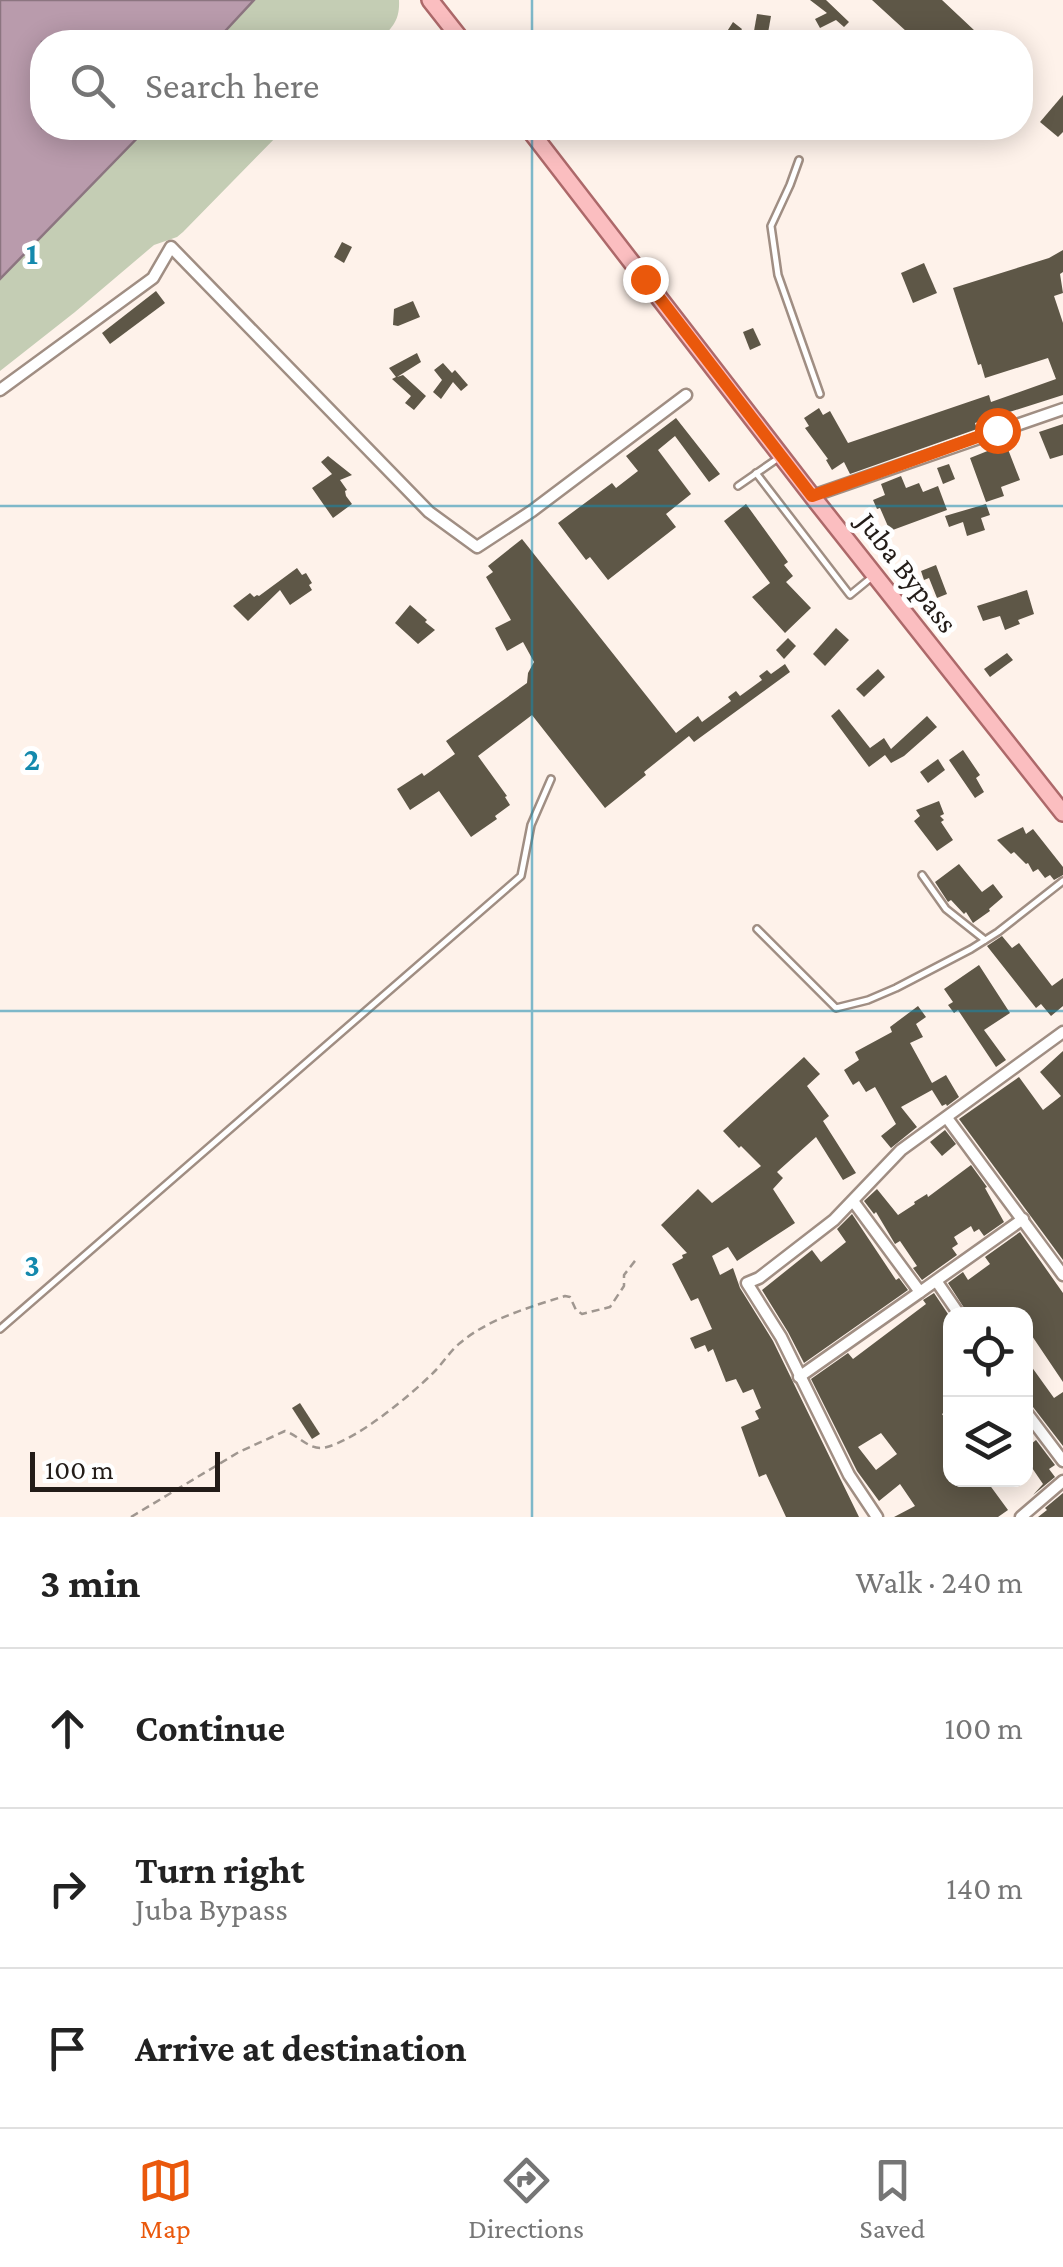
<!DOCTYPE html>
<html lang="en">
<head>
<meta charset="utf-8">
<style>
	body { margin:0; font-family:"Crimson Pro",serif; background:#f6f6f6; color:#222 }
	.controls { position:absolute; right:30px; bottom:30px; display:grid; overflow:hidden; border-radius:20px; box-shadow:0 5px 25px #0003 }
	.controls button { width:90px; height:90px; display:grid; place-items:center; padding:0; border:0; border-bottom:2px solid #e0e0e0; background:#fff; color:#222; font:50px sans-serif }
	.scale { position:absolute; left:30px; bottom:25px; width:190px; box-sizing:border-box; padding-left:10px; border:5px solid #231c18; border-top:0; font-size:28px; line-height:35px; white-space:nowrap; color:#231c18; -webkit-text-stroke:8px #fff; paint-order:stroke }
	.stop { position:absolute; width:30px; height:30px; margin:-22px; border:8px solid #ea580c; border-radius:50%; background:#fff }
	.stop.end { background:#ea580c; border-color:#fff; box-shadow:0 2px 10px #0008 }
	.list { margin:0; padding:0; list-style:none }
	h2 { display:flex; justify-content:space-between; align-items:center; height:130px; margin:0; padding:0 40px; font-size:42px }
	h2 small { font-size:32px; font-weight:400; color:#767676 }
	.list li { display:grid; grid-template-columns:65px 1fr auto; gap:30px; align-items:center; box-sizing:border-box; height:160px; padding:0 40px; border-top:2px solid #e0e0e0 }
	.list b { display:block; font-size:38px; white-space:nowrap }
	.list p { margin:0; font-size:32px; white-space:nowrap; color:#767676 }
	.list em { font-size:32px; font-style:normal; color:#767676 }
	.icon { flex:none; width:55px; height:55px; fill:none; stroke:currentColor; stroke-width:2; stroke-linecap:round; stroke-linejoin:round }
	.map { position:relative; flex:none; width:1063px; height:1517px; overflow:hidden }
	.search { position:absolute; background:#fff; box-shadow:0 5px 25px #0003; left:30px; right:30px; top:30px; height:110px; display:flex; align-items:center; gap:25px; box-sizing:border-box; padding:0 35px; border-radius:40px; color:#767676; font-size:38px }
	.sheet { height:610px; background:#fff }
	nav { display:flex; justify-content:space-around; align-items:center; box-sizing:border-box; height:140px; border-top:2px solid #e0e0e0; background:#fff; font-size:28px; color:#767676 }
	nav a { display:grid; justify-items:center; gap:5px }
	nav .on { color:#ea580c }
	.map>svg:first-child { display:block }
	.green { fill:#c4cdb4 }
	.water { fill:#b99bac; stroke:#8c7580; stroke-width:2.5 }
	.building { fill:#5e5747; fill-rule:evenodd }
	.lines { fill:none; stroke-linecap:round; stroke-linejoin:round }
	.lane-casing { stroke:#a08e83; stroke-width:10 }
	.street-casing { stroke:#a08e83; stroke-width:15 }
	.primary-casing { stroke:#ad696a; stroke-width:20 }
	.path { stroke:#a09790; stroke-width:2.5; stroke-dasharray:8 5; stroke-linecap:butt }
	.lane { stroke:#fff; stroke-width:5 }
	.street { stroke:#fff; stroke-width:10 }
	.primary { stroke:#fbbec0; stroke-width:15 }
	.route { stroke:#ea580c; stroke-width:12 }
	.grid { fill:none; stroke:#1489ad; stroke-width:2.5; stroke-opacity:0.55 }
	.labels { text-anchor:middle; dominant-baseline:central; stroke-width:10; stroke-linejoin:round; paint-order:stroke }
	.street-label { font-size:30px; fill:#231c18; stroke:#fff }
	.grid-label { font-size:32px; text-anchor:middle; font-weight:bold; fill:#1489ad; stroke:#fff; stroke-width:10; stroke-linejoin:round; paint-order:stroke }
</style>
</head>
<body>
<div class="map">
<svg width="1063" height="1517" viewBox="0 0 1063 1517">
	<rect width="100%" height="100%" fill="#fef2ea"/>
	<g class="green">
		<path d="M254 0H399C400 21 392 28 377 42H215Z"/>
		<path d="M147 128H285L183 232 177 237 154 245 75 312 0 371V279Z"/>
	</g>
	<path class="water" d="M0 0H254L215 42H42V128H147L0 279Z"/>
	<g class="building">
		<path d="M810 0H826L849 22 844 27 836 20 820 28 815 19 827 13Z"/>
		<path d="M872 0H942L975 31 964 42H955L948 35 941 42H918Z"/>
		<path d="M757 14 771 16 768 33 754 31Z"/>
		<path d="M733 22 742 29 734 42H713L726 33Z"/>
		<path d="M1063 95V132L1058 137 1040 122Z"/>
		<path d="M342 242 352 247 344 263 334 257Z"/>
		<path d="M1063 250V272L1060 274 1063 293 1054 296 1063 323V395L975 423 977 429 850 474 844 462 832 470 826 460 828 459 805 428 809 426 804 418 819 408 823 415 830 411 848 443 989 395 991 402 1056 379 1048 358 985 378 981 364 978 365 953 288 1049 258Z"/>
		<path d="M924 263 937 293 913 303 901 273Z"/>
		<path d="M156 291 165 303 110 344 102 333Z"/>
		<path d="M413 301 420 317 398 326 393 325 394 309Z"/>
		<path d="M753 328 761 345 750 350 743 332Z"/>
		<path d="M417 353 421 362 397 377 403 375 426 396 414 410 405 403 411 396 392 379 396 377 389 368Z"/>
		<path d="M443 363 452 373 455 370 468 385 461 391 453 382 441 399 433 392 442 380 434 370Z"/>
		<path d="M676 418 720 474 709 482 675 436 658 450 691 494 666 514 676 527 608 580 590 557 586 560 558 523 612 483 616 488 638 471 626 456Z"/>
		<path d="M1063 424V455L1050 459 1039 432Z"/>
		<path d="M1004 439 1020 480 1001 487 1004 496 986 502 970 458 990 450 988 445Z"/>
		<path d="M328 456 352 475 340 480 347 490 345 491 346 496 352 504 333 518 312 488 332 474 321 462Z"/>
		<path d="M949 464 955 479 943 484 937 468Z"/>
		<path d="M901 476 906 488 919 483 923 492 938 486 947 510 890 531 880 508 877 509 873 500 885 495 881 484Z"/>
		<path d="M746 504 788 562 784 565 793 576 786 582 811 608 785 633 752 597 770 583 724 521Z"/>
		<path d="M986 504 990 515 981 518 985 530 967 536 963 522 949 527 945 516Z"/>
		<path d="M522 539 676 733 698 716 702 722 731 701 728 697 736 691 740 696 762 680 759 676 767 670 771 674 785 664 790 672 694 742 689 736 644 772 646 775 605 808 532 715 478 756 507 796 505 797 510 805 495 816 497 819 471 837 439 791 410 810 397 789 422 773 424 776 455 754 446 741 527 683 528 673 534 662 523 642 507 651 495 628 511 620 486 577 493 572 488 566Z"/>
		<path d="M936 565 947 594 937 598 929 578 924 580 921 571Z"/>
		<path d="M297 568 302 575 306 573 312 583 309 585 312 590 290 605 280 590 248 621 233 606 250 593 254 597 257 595 259 596Z"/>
		<path d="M1027 590 1034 614 1018 620 1020 624 1005 630 1000 616 983 621 977 606Z"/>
		<path d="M410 605 427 620 425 622 435 630 418 644 395 623Z"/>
		<path d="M836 628 849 640 825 666 813 654Z"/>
		<path d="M788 638 796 646 784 659 776 650Z"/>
		<path d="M1007 653 1013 660 990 677 984 669Z"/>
		<path d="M878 669 885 677 864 697 856 689Z"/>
		<path d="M839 709 870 748 884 738 891 749 927 716 937 727 904 756 891 763 885 755 869 767 831 716Z"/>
		<path d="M963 750 980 775 976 778 984 792 975 798 949 760Z"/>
		<path d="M938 759 945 770 928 783 920 772Z"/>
		<path d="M939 801 944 814 940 816 944 820 941 822 953 840 937 851 914 821 920 816 916 810Z"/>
		<path d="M1023 827 1026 834 1033 829 1063 867V875L1054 880 1050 875 1045 878 1038 869 1033 872 1028 863 1026 864 1014 852 1011 854 997 840Z"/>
		<path d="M959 864 982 892 993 884 1003 897 989 909 990 911 973 923 966 912 964 914 951 900 948 902 935 882Z"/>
		<path d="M1002 936 1012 948 1019 943 1052 986 1063 978V1006L1051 1016 1041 1004 1036 1008 987 946Z"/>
		<path d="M979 965 1010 1013 984 1030 1006 1060 996 1067 958 1010 954 1013 948 1005 953 1002 944 989Z"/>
		<path d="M918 1006 926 1017 916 1024 923 1037 910 1043 932 1083 946 1075 959 1097 947 1106 946 1104 942 1106 932 1090 901 1107 917 1127 891 1148 881 1136 896 1124 875 1087 866 1092 859 1081 853 1085 844 1070 859 1060 855 1052 892 1032 890 1027Z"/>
		<path d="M1063 1051V1260L959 1119 1019 1077 1043 1110 1061 1096 1040 1072Z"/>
		<path d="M804 1057 820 1074 807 1086 829 1116 823 1121 856 1173 843 1180 816 1137 777 1172 783 1178 773 1189 795 1223 737 1261 728 1247 712 1256 720 1275 733 1268 740 1288 773 1341 859 1517H786L766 1474 759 1477 741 1427 759 1419 755 1411 761 1408 753 1389 743 1393 736 1379 726 1382 713 1349 708 1352 705 1345 695 1349 690 1338 712 1329 698 1298 691 1301 672 1264 683 1258 682 1255 687 1253 661 1225 698 1189 712 1203 761 1166 741 1146 739 1148 723 1131Z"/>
		<path d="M945 1130 956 1144 942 1156 930 1142Z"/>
		<path d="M971 1165 987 1187 985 1188 1004 1222 984 1236 979 1229 974 1232 971 1226 954 1237 958 1244 952 1248 957 1255 922 1280 913 1268 917 1266 900 1241 895 1244 876 1212 874 1214 864 1201 877 1189 898 1215 915 1204 914 1202 927 1194 928 1197Z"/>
		<path d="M852 1214 896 1280 899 1278 908 1290 804 1363 788 1332 762 1290 812 1250 821 1262 846 1242 837 1229Z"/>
		<path d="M1020 1232 1063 1293V1382L1026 1327V1314H968L948 1283 963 1272 968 1280 990 1264 985 1257Z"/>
		<path d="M934 1293 950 1317V1385L947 1388 950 1393V1408L942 1414 950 1426V1480H986L1008 1510 998 1517H894L915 1506 900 1484 879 1501 857 1471 811 1379 848 1353 853 1359 926 1304 923 1300ZM881 1433 897 1454 876 1470 858 1447Z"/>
		<path d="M1026 1359 1054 1398 1063 1392V1446L1033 1407 1026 1402Z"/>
		<path d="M300 1403 320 1434 312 1439 292 1408Z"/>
		<path d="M1036 1440 1055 1465 1049 1469 1055 1477 1033 1495 1043 1484 1026 1459V1448Z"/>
		<path d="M1063 1493V1517H1038L1047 1510 1045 1508Z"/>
	</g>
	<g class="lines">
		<g class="lane-casing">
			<g id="lane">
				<path d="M799 160 790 185 771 226 778 275 820 394"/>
				<path d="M756 473 850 595 872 577"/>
				<path d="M738 486 777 459"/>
				<path d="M922 875 946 909 985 940"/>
				<path d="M757 929 836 1008 868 1000 896 988 971 949 998 932 1063 881"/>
				<path d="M0 1329 521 876 531 825 551 779"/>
			</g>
		</g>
		<g class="street-casing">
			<g id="street">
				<path d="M0 390 153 278 171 247 429 512 477 547 532 511 686 395"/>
				<path d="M812 496 1063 409"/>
				<path d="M947 1118 1063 1275"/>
				<path d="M937 1282 959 1314"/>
				<path d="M920 1292 1023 1219"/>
				<path d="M799 1377 920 1292 853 1201"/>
				<path d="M1026 1412 1063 1461"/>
				<path d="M877 1517 849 1475 781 1337 747 1283 759 1278 834 1220 901 1150 1063 1032"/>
				<path d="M1021 1517 1063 1481"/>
			</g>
		</g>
		<g class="primary-casing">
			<g id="primary">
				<path d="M430 0 463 42"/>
				<path d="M528 128 812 496 1063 813"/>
			</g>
		</g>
		<path class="path" d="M131 1517 239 1452 285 1431C300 1436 310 1452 327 1447 359 1438 410 1396 434 1372 443 1363 450 1351 460 1343 488 1319 530 1307 565 1296L570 1297 576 1310 582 1314 610 1307 624 1286V1275L638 1257"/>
		<use href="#lane" class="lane"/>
		<use href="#street" class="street"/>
		<use href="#primary" class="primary"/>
	</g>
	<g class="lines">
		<path class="route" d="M645 279 812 496 997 430"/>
	</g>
	<path class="grid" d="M532 0V42M532 128V1517M0 506H1063M0 1011H1063"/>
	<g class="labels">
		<g class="street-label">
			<text transform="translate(908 572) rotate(52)">Juba Bypass</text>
		</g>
	</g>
	<g class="grid-label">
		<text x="32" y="264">1</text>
		<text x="32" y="770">2</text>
		<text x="32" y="1276">3</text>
	</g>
</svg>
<div class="controls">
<button><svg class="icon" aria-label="locate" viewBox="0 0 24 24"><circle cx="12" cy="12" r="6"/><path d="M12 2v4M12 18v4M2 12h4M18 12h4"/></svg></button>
<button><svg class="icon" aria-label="layers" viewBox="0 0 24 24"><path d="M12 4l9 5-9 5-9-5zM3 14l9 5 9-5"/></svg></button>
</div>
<div class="scale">100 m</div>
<div class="stop" style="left:997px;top:430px"></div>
<div class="stop end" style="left:645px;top:279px"></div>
<div class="search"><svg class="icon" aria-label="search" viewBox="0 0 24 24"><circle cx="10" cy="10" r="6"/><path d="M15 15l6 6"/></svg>Search here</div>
</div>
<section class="sheet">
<h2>3 min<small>Walk · 240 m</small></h2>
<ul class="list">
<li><svg class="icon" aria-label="ahead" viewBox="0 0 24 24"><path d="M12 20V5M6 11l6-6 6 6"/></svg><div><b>Continue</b></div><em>100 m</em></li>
<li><svg class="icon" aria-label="right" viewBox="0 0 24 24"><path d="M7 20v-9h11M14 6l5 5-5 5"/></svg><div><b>Turn right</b><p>Juba Bypass</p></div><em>140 m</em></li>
<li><svg class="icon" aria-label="arrive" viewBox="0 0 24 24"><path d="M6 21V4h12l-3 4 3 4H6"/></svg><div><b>Arrive at destination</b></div></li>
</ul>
</section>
<nav>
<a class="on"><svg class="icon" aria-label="map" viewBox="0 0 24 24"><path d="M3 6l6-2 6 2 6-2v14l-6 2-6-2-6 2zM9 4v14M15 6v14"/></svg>Map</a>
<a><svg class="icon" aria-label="directions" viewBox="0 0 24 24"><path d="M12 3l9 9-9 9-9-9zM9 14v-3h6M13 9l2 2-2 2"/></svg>Directions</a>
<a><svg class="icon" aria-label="saved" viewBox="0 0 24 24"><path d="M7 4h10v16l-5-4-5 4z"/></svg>Saved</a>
</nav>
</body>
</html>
